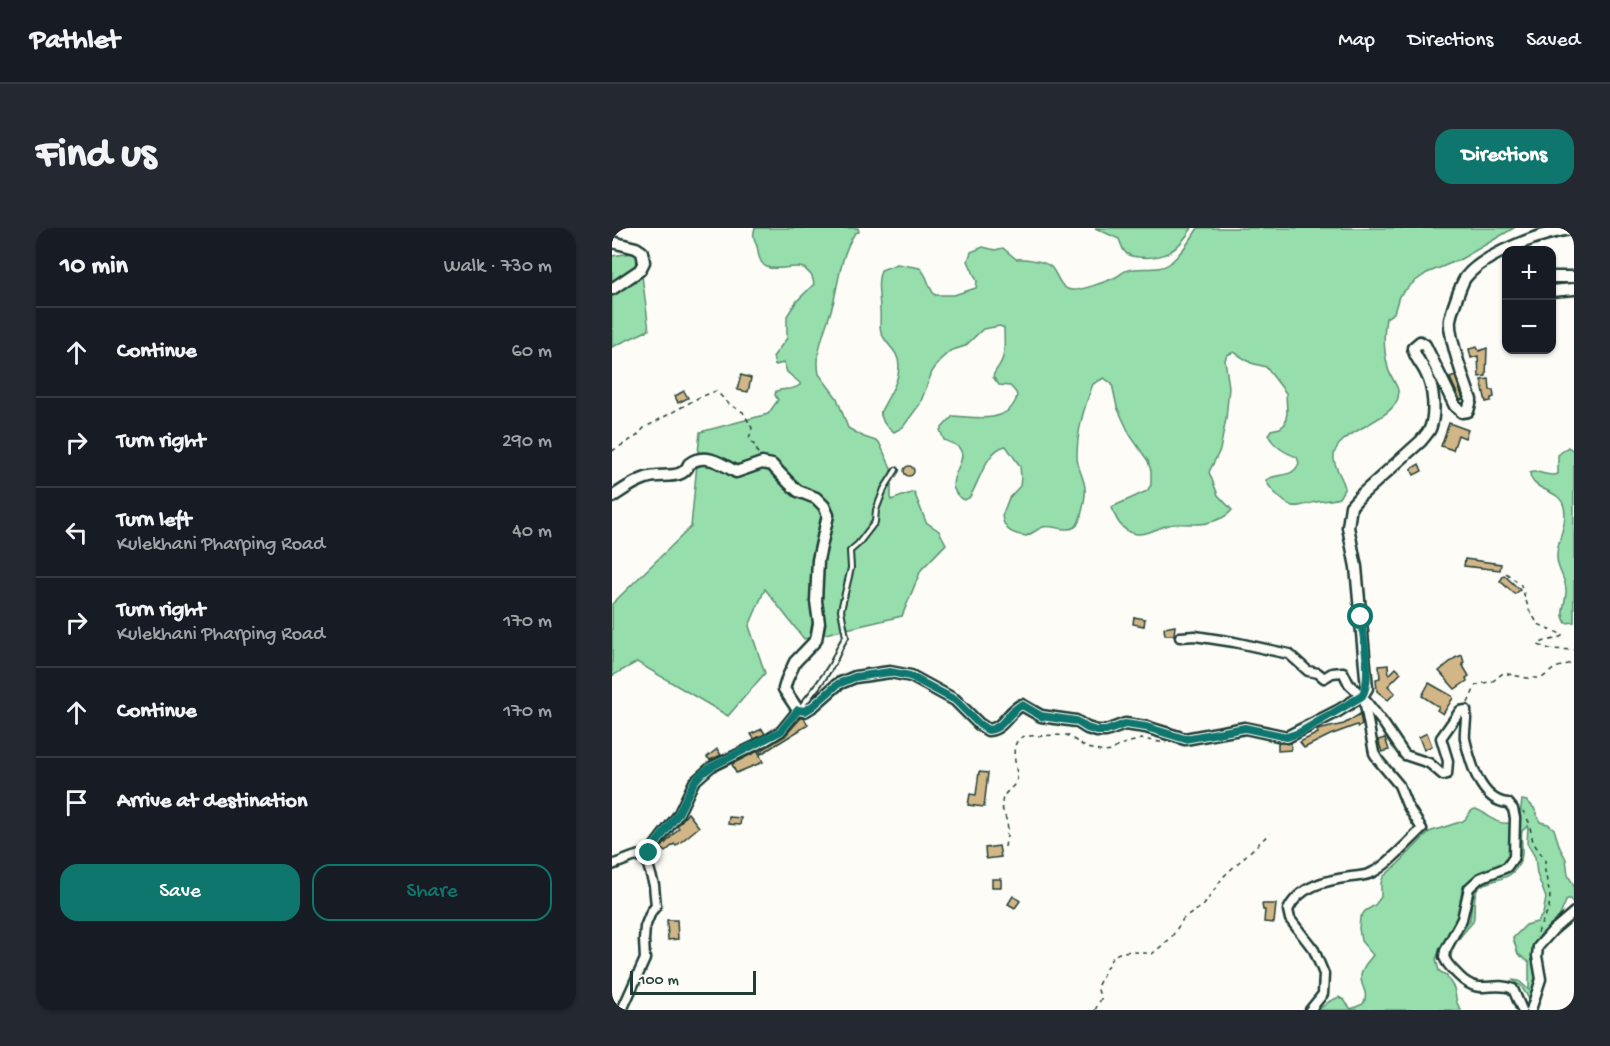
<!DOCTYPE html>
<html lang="en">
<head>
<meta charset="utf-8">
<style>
	body { margin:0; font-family:"Gochi Hand",sans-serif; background:#242831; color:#f1f3f6 }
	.controls { position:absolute; right:18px; top:18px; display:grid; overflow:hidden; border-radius:12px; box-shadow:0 2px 4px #0004 }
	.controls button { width:54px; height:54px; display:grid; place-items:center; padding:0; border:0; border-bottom:2px solid #363941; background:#171b24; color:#f1f3f6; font:30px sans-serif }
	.scale { position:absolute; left:18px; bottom:15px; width:126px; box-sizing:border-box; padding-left:6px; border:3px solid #1f3d34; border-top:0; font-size:16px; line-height:21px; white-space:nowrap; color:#1f3d34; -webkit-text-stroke:4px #fdfcf7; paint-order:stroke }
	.stop { position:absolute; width:18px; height:18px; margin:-14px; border:4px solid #0f766e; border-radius:50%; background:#fff }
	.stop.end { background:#0f766e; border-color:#fff; box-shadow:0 2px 6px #0008 }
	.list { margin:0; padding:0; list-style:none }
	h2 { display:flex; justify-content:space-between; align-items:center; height:78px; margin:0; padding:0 24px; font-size:26px }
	h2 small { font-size:20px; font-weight:400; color:#9ea1a6 }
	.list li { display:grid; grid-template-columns:39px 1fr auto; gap:18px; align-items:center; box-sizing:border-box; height:90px; padding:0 24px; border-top:2px solid #363941 }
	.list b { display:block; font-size:22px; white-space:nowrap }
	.list p { margin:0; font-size:20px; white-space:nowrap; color:#9ea1a6 }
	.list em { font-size:20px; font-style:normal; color:#9ea1a6 }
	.actions { display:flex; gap:12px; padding:18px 24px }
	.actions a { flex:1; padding:14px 0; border:2px solid #0f766e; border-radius:18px; text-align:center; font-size:21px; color:#0f766e }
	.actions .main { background:#0f766e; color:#fff }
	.icon { flex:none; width:33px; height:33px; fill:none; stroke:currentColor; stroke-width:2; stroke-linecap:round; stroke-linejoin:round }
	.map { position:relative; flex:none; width:962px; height:782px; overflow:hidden; border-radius:18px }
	header { display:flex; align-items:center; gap:36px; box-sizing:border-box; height:84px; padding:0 30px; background:#171b24; border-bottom:2px solid #363941 }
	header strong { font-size:28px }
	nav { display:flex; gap:33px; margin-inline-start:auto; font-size:21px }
	.intro { display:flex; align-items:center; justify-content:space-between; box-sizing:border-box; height:144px; padding:0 36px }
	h1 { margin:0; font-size:42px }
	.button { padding:15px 27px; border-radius:18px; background:#0f766e; color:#fff; font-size:21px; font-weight:700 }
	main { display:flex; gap:36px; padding:0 36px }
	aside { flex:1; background:#171b24; border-radius:18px; box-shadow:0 2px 4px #0004 }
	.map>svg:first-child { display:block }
	.green { fill:#96deac; stroke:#5a8e70; stroke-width:1.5 }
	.building { fill:#d3b687; stroke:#1f3d34; stroke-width:1.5 }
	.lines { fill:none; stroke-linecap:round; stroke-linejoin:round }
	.service-casing { stroke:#1f3d34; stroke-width:8 }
	.minor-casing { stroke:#1f3d34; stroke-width:13 }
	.secondary-casing { stroke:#1f3d34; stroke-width:15 }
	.path { stroke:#1f3d34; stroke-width:1.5; stroke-dasharray:4.5 4.5; stroke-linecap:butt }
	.service { stroke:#fdfcf7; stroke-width:4 }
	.minor { stroke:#fdfcf7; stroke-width:8 }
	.secondary { stroke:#fdfcf7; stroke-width:10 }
	.route { stroke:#0f766e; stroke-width:8 }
</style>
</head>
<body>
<header>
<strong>Pathlet</strong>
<nav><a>Map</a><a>Directions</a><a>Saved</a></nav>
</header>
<div class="intro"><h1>Find us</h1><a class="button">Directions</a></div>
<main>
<aside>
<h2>10 min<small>Walk · 730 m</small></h2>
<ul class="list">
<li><svg class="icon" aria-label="ahead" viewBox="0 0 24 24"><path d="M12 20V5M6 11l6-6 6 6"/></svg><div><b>Continue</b></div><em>60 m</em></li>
<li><svg class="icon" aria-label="right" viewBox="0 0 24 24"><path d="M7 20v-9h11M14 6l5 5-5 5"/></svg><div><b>Turn right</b></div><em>290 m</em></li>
<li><svg class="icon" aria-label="left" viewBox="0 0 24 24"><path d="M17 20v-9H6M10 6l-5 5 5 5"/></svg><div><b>Turn left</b><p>Kulekhani Pharping Road</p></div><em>40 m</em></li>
<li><svg class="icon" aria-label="right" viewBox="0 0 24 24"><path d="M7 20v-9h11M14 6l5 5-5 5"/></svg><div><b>Turn right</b><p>Kulekhani Pharping Road</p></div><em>170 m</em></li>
<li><svg class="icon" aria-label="ahead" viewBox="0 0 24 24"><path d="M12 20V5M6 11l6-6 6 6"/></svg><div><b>Continue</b></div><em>170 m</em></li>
<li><svg class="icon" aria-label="arrive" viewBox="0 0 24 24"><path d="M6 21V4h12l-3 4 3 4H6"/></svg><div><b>Arrive at destination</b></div></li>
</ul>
<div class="actions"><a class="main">Save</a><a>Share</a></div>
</aside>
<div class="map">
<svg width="962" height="782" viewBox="0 0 962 782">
	<rect width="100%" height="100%" fill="#fdfcf7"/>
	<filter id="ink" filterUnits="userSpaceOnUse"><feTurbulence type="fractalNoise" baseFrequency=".0167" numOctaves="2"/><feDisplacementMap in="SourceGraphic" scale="12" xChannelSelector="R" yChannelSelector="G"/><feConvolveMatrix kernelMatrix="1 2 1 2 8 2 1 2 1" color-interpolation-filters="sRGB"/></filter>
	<g filter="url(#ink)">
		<g class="green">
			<path d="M143 0H246L247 4 243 5C230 24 227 50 222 72 216 97 202 121 207 146L225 170 236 200 252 209 267 214 279 240V272L302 264 314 294 327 303 334 316 309 342 290 388 192 411 153 361 137 398 153 445 116 488 25 434 0 448V376L79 299 88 204 156 186 166 172 163 167 164 163C173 160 180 163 188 157V155L175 144 172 135 163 137 161 129 175 110V88L184 74 202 56 200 48 192 40C174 35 149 52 146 23 145 14 139 10 143 0Z"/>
			<path d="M483 0H580C566 22 553 32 526 29 521 28 517 29 513 24 510 21 509 15 507 11Z"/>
			<path d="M586 0H902L849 31 815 45 802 54 787 68 782 85 774 90C771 107 772 124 776 140 778 150 789 159 786 170 779 195 719 204 722 231 723 241 731 250 733 260L727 270C719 273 712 272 704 274 680 280 680 282 662 264 658 259 656 258 654 252 666 244 681 251 687 235L685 229C673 225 662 218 656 207L659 202 668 200 673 196 675 185 674 165 654 139 639 135 622 124 615 127 613 132 617 159 614 191 608 222 597 244 606 267 620 282C614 290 604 293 595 295 583 298 569 294 557 297 544 300 533 309 520 305 509 301 503 290 500 279L535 263 539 257V243L536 233 518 207 505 179 500 156 492 150 481 156C472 180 465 202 465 229 465 240 472 249 473 260 474 267 469 296 463 299 452 305 441 296 431 299 425 301 420 306 414 308 401 306 392 303 390 288L397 270 408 258 409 249 408 238 394 218C374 221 367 256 357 270L352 272C323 255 363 232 345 218 341 215 336 214 332 212L328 202 341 188C361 189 392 196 403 174 407 166 404 164 398 158L387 157 381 149C382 143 385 142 388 136 394 127 392 111 392 100L388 98 371 101 353 118 338 123 328 132 320 144 308 176 291 199 282 204 272 195 268 185C275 170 287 155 287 138 287 125 278 120 272 110 266 102 269 93 268 83 268 68 264 56 269 42L285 36 308 40C317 49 316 60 323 67H342L364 60 365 53 356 33 359 24 371 19 383 22 391 20 404 31C412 30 433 33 439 39 446 46 447 61 460 62 468 63 496 53 504 49 508 47 511 43 516 42 529 38 546 44 557 36 569 26 578 13 586 0Z"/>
			<path d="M27 24 37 102 0 119V28Z"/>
			<path d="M956 219 962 223V394L954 395C947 385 954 375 954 364 955 351 944 341 945 328 945 311 956 296 952 279 948 260 919 264 918 245 927 241 935 250 946 246V227Z"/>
			<path d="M910 572 915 573 922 580 928 594 936 596 942 601 948 620 954 631 956 647 962 658V678L958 671H955L945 694 929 706 920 719 923 750 919 768 916 769 909 758 900 752 907 753 917 762V734L906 726 901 710 914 697 925 694 931 686 934 670 925 646 923 629 915 615 916 598 910 603C908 612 912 622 909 631 900 658 874 648 865 662 860 670 864 685 861 694 852 704 835 721 840 735L836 730 838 722 858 692 861 661 872 651 892 646 904 637 907 630 906 604Z"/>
			<path d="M863 581C878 585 879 597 899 595L896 631C881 643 862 646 850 661L848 686 841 702 830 717 824 731 827 743 834 747 842 760 845 775 849 782H706L718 773 727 769 732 772 739 781 751 776C758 765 748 759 749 748 749 739 757 733 761 727L749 713 747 700 748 690 753 683 763 677 769 669V655L771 649 787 635 817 604 851 593C856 590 857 582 863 581Z"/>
		</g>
		<g class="building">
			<path d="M865 119 867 123 875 120 874 148 867 149 866 128 859 130 857 121Z"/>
			<path d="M129 147 139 150 136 164 125 162Z"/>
			<path d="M843 148 851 171 848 172 838 150Z"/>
			<path d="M877 151 878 162H881L882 169 879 170V173L874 174 869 152Z"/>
			<path d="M72 163 76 170 66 175 63 168Z"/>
			<path d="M837 195 856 202 853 210 846 207 841 222 829 218Z"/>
			<path d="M807 236 810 243 802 247 799 241Z"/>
			<circle cx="297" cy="243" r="5"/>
			<path d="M853 331 889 336 888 342 852 338Z"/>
			<path d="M892 347 908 362 903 366 888 353Z"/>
			<path d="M522 389 533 391 532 398 521 396Z"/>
			<path d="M563 398 562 407H553L552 400Z"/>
			<path d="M850 427 852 435 850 436 857 448 854 450 855 453 843 461 827 443 843 430Z"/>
			<path d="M776 437 777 447 784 440 789 445 776 458 783 465 776 472 765 463 764 451 768 450 767 438Z"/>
			<path d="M817 455 840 468 841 470 831 486 825 482 827 479 810 468Z"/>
			<path d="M748 486 750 497 746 499 745 497 718 507 692 520 688 514 706 505 705 502 732 496Z"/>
			<path d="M189 490H192L196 497 149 526 148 523 173 508Z"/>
			<path d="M150 501 153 506 142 511 139 506Z"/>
			<path d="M815 505 820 518 812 522 807 509Z"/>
			<path d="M773 510 777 522 770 524 766 512Z"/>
			<path d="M666 515H679V522L666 523Z"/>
			<path d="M105 521 109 527 98 532 95 529Z"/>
			<path d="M146 523 151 534 124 545 120 536Z"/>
			<path d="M367 544 376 545 372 579 356 577 358 566 364 567Z"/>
			<path d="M76 585 87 599 64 618 62 616 53 624 49 620 67 600 65 598Z"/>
			<path d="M117 589 129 590 128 597 116 596Z"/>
			<path d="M387 618 389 629 374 631 373 620Z"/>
			<rect x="380" y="651" width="9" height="8"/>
			<path d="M401 668 408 673 403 680 396 676Z"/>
			<path d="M650 676H664L662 695 652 694 653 682H651Z"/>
			<path d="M55 692H65L66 711 56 712Z"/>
		</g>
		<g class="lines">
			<g class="service-casing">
				<path id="service" d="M188 480C199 467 210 453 219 438 225 428 227 418 234 409L229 382 239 340 238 323 246 316 263 294 264 282 272 261 284 242"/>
			</g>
			<g class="minor-casing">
				<g id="minor">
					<path d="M568 409 583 408 622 414 677 426 696 443 706 445 712 450 720 445 731 444 737 456 750 468 772 496 793 527 817 535 831 547 835 546 836 533 829 510 848 483 854 482C855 490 852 505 853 511 858 533 868 573 896 575L901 581 903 590 902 629 895 639 868 650 857 660 850 691 833 723 832 729C835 737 841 742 847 748 868 769 881 752 901 761L910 782"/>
					<path d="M0 637 21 629 37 625"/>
					<path d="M10 782 33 731 32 712 33 699 39 684 44 678 42 657 36 637 37 625 66 587 82 554 99 539 153 513 169 503 186 482"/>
					<path d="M698 782 711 766 712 746 702 722 678 691 676 682C687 658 715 652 739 649 746 648 755 648 761 644 775 638 798 612 810 601L795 577 787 557 766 532 762 525 753 477"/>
					<path d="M919 782 929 751 925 728 926 719 941 702 962 684"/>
				</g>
			</g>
			<g class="secondary-casing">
				<g id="secondary">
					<path d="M0 14 24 20 30 24 32 34 28 42 0 61"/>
					<path d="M939 49H962"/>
					<path d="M939 63 962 61"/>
					<path d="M0 269C11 262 21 254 34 250 49 244 70 254 77 236 92 224 109 235 124 244L150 235 160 237 178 256 186 263 204 270 212 278 216 287 206 332 204 373 207 395 204 412 183 434 175 451 172 461 186 482 193 483 201 478 226 456 243 449 278 444 299 448 343 472 367 496 376 502C392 501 396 483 410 477L429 488 464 493 475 500 485 503H494L513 496 534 499 573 511 633 500 675 509 726 483 750 468 755 460 744 339 736 299 739 278 748 268 809 213C812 209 816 205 818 201 824 185 822 160 814 145 810 136 803 130 801 120L808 114 813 117 843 178 850 184 856 183 859 172C853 155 836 109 838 92 839 85 850 53 854 49 872 26 933 3 962 1"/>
				</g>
			</g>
			<g class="path">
				<path d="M0 223 25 208 32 200 86 170 104 163 118 177 131 184 140 200 137 211 144 219 146 226"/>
				<path d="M894 345 909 357 917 382 926 396 951 407C945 413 931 411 926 417L938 421 962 422"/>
				<path d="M856 475 864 457 881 453 891 445 915 450H930L943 440 962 434"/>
				<path d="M911 583 917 594 921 614 933 632V643L938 668 937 680 923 709"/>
				<path d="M393 619C394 611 397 603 395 595 394 589 390 583 390 577 389 562 405 561 405 549 405 535 395 514 413 508L455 507 475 520 492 524 500 523 507 517 530 511 554 515"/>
				<path d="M483 782 489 771 485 759C503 723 499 720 540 726L559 710 571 691 592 677 611 649 658 605"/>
			</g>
			<use href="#service" class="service"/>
			<use href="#minor" class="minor"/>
			<use href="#secondary" class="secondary"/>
		</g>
	</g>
	<g class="lines" filter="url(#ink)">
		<path class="route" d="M37 625 66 586 82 554 88 547 99 539 169 503 186 482 193 483 201 478 226 456 243 449 278 444 298 448 343 472 367 496 376 502C392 501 396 483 410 477L429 488 464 493 475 500 485 503H494L513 496 534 499 573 511 633 500 675 509 687 505 750 468C761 449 751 411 749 389"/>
	</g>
</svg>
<div class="controls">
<button>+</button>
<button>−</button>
</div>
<div class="scale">100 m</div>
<div class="stop" style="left:749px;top:389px"></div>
<div class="stop end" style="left:37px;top:625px"></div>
</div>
</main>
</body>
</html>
